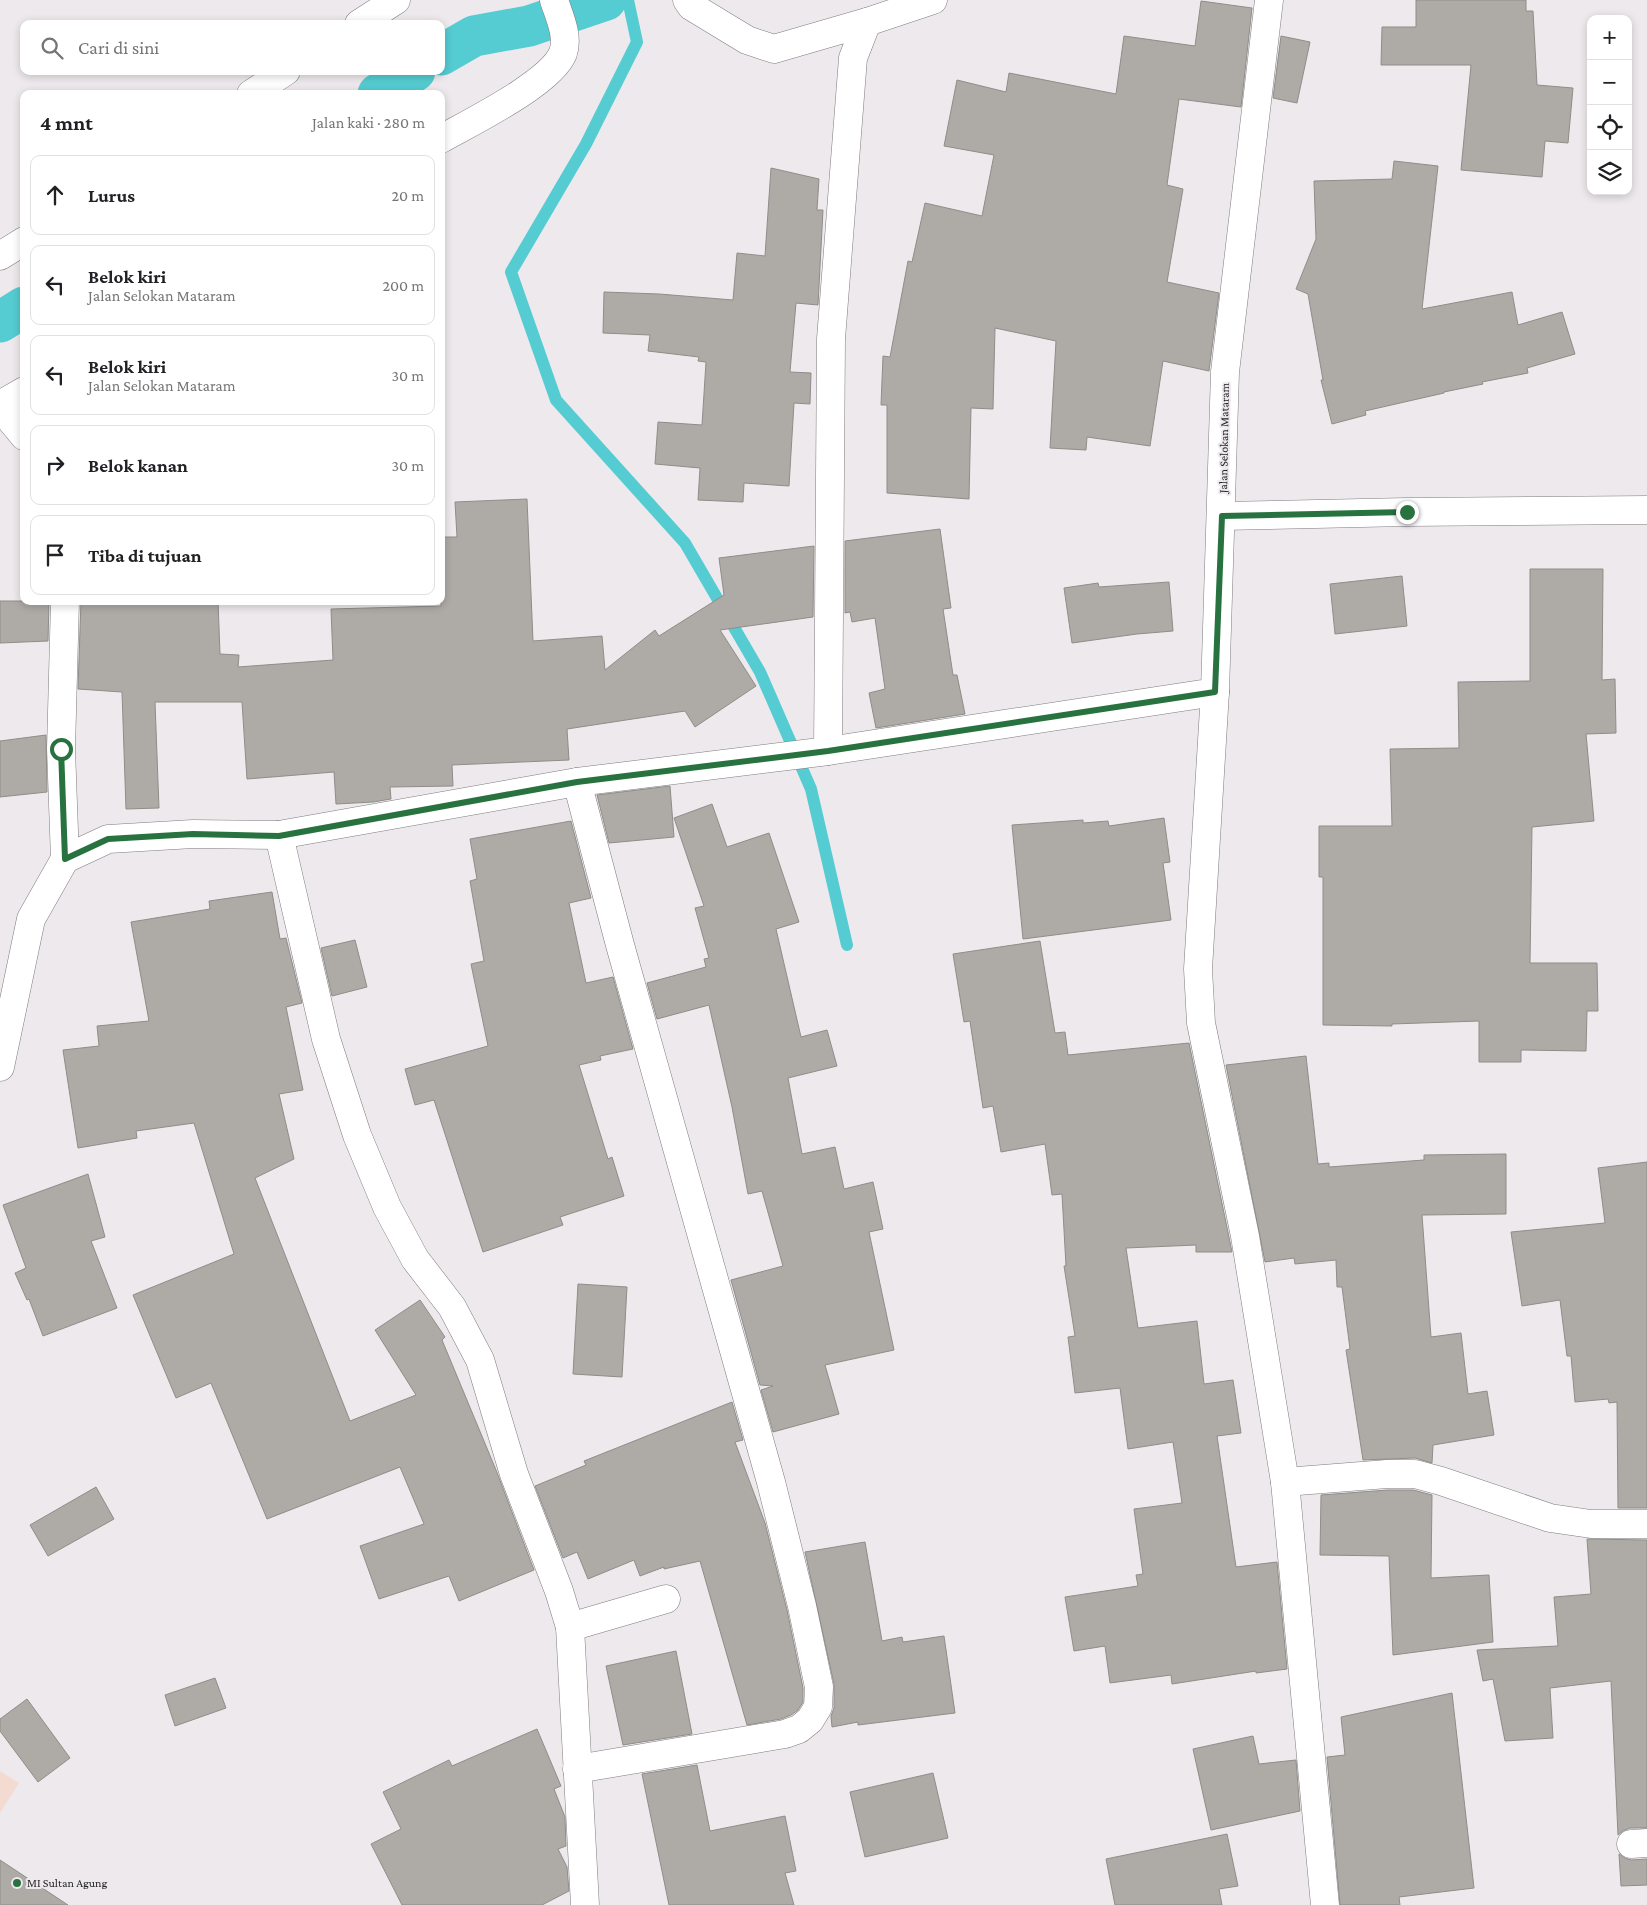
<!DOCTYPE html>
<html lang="id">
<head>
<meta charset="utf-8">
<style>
	body { margin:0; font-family:"Crimson Pro",serif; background:#f6f6f6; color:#202124 }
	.controls { position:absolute; right:15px; top:15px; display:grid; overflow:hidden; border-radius:10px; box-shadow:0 2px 8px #0003 }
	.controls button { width:45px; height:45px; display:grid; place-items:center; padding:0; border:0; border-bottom:1px solid #e0e0e0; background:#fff; color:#202124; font:25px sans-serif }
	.stop { position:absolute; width:15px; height:15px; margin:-11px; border:4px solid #287240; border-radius:50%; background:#fff }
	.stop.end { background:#287240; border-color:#fff; box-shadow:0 1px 5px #0008 }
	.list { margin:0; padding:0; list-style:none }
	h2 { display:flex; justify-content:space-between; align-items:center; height:65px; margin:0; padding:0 20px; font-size:21px }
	h2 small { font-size:16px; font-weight:400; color:#757577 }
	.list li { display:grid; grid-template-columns:32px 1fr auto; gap:15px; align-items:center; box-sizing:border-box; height:80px; margin:0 10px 10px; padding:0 10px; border:1px solid #e0e0e0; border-radius:10px }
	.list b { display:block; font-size:19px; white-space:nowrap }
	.list p { margin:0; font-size:16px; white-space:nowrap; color:#757577 }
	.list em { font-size:16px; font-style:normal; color:#757577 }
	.icon { flex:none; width:28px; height:28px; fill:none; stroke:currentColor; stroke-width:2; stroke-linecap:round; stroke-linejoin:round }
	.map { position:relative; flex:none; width:1647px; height:1905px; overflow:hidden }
	.search { position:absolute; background:#fff; box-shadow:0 2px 8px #0003; left:20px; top:20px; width:425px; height:55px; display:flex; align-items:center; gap:12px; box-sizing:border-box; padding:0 18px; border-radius:10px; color:#757577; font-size:19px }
	.panel { position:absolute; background:#fff; box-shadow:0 2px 8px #0003; left:20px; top:90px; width:425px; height:515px; border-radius:10px }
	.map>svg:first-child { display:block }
	.education { fill:#f4dbd2 }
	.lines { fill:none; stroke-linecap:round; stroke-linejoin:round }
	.stream { stroke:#54ccd2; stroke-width:12 }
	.canal { stroke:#54ccd2; stroke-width:41 }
	.building { fill:#aeaba7; stroke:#8f8d89 }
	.minor-casing { stroke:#7f7c7f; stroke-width:29 }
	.minor { stroke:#fff; stroke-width:28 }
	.route { stroke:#287240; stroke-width:6 }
	.poi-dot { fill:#287240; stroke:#ede9ed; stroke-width:2 }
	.labels { text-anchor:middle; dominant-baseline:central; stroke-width:4; stroke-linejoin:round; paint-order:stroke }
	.street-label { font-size:12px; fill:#262526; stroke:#ede9ed }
	.poi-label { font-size:12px; fill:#262526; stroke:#ede9ed; text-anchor:start }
</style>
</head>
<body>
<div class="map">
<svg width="1647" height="1905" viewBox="0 0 1647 1905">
	<rect width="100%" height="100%" fill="#ede9ed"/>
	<path class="education" d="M0 1771 19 1783 0 1813Z"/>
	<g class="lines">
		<path class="stream" d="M628 0 637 42 586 144 511 272 556 400 685 543 760 672 811 789 847 945"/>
		<g class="canal">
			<path d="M441 55 474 36 529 26 606 0"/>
			<path d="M378 94 415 71"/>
			<path d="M0 322 24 307"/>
		</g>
	</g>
	<g class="building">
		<path d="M1416 0H1526V11H1533L1537 85 1573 88 1568 143 1545 141 1542 177 1461 170 1471 65H1381L1382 27H1416Z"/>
		<path d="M1201 1 1252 8 1241 107 1179 99 1167 185 1183 189 1167 282 1219 293 1209 371 1163 361 1150 446 1087 437 1086 450 1050 448 1056 341 995 328 993 409 971 408 969 499 887 493V405H881L883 356 890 357 908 261 912 262 925 203 982 216 994 155 944 146 957 80 1006 92 1009 73 1116 94 1124 36 1195 46Z"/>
		<path d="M1281 36 1310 42 1297 103 1273 98Z"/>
		<path d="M1394 161 1438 166 1422 309 1512 292 1518 325 1562 312 1575 354 1527 368 1528 373 1482 382 1483 384 1444 392V393L1365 411 1366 415 1332 424 1321 380H1323L1308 294 1296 289 1316 239 1314 181 1392 179Z"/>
		<path d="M771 168 819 179 817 210H823L818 305 796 303 790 372 811 373 810 404 794 403 789 486 744 483 743 502 698 500 700 468 655 464 658 422 702 425 706 362 698 361 699 357 648 351 650 335 603 333 604 292 659 294 733 300 737 253 765 256Z"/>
		<path d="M527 499 533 641 602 636 605 670 655 630 659 636 724 595 719 558 814 546 813 617 720 630 756 686 695 727 685 711 567 729 569 760 452 765 453 786 390 787 391 799 373 802 336 804 334 772 247 779 242 702H155L159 808 126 809 122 692 78 689 81 601H218L220 654 239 655 238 667 333 660 331 609 441 606V537H457L455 502Z"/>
		<path d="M940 529 951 608 943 609 953 675H957L965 714 876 728 869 693 885 689 875 618 852 622 850 612 845 613V541Z"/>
		<path d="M1530 569H1603L1602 680 1615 679 1616 733 1586 734 1594 821 1532 827 1530 963H1597L1598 1011H1587L1586 1051 1521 1050V1062H1479V1021L1392 1024V1026L1323 1025V877H1319V826H1392L1390 749 1459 748 1458 682 1530 681Z"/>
		<path d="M1402 576 1407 626 1335 634 1330 584Z"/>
		<path d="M1169 582 1173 631 1137 634 1072 643 1064 588 1098 583 1099 587Z"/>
		<path d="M0 601H49L48 641 0 643Z"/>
		<path d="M46 735 47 792 0 797V741Z"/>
		<path d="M670 786 674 837 609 843 597 795Z"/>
		<path d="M712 804 727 847 769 833 799 922 776 929 801 1037 827 1030 837 1066 788 1078 802 1154 835 1147 844 1189 873 1182 883 1229 869 1232 894 1350 825 1365 839 1414 773 1432 761 1390 773 1386 760 1385 731 1280 783 1266 762 1191 748 1194 732 1107 709 1005 657 1019 647 983 706 967 704 959 709 958 695 908 704 906 674 818Z"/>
		<path d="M1164 818 1170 862 1163 863 1171 920 1023 939 1012 825 1083 820V823L1108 821 1109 826Z"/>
		<path d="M571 821 591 898 569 903 586 983 613 977 633 1049 600 1056 601 1060 579 1065 608 1159 612 1157 624 1196 560 1217 563 1225 483 1252 434 1100 415 1105 405 1069 488 1046 471 964 484 961 470 881 477 879 470 839Z"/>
		<path d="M272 892 280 939 286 938 302 1003 286 1007 303 1090 279 1094 294 1159 255 1178 350 1421 416 1395 375 1330 420 1300 445 1337 442 1340 496 1470 534 1570 459 1601 449 1576 379 1599 360 1546 424 1524 400 1467 267 1519 211 1383 176 1398 133 1295 234 1254 194 1123 136 1131 137 1138 78 1148 63 1050 99 1046 97 1026 149 1021 131 922 210 909 209 901Z"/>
		<path d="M355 940 367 987 332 996 321 948Z"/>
		<path d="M1040 941 1055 1033 1065 1032 1068 1055 1189 1043 1232 1252H1196V1245L1126 1248 1138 1328 1197 1321 1204 1384 1233 1380 1241 1433 1217 1436 1236 1567 1277 1562 1287 1669 1256 1673V1671L1172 1684 1171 1675 1110 1683 1105 1646 1074 1651 1065 1597 1138 1586 1136 1575 1143 1574 1134 1509 1182 1503 1173 1442 1128 1449 1120 1388 1075 1393 1068 1337 1075 1336 1064 1266H1066L1062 1194 1052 1195 1045 1144 1001 1152 993 1106 983 1108 970 1021 964 1022 953 954Z"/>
		<path d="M1306 1056 1318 1164 1329 1163V1167L1424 1160V1155L1506 1154V1214L1422 1215 1431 1337 1461 1333 1468 1394 1487 1391 1494 1435 1433 1445 1432 1463 1415 1458 1363 1460 1346 1350 1350 1349 1342 1287H1337L1336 1260 1295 1264 1294 1258 1265 1262 1226 1065Z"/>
		<path d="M1647 1162V1508H1618L1617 1402 1609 1403 1608 1399 1575 1402 1571 1356H1567L1560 1300 1522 1306 1511 1232 1605 1223 1598 1168Z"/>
		<path d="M88 1174 105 1237 91 1241 117 1308 43 1336 29 1299 27 1300 15 1273 26 1268 3 1205Z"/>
		<path d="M578 1284 627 1287 622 1377 573 1374Z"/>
		<path d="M732 1402 743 1440 735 1442 765 1523 787 1610 803 1688V1702L798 1710 791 1715 781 1719 747 1725 700 1561 664 1569V1567L640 1576 634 1560 588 1579 577 1552 563 1558 535 1486 586 1465 584 1461Z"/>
		<path d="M96 1487 114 1519 48 1556 30 1525Z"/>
		<path d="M1388 1490H1413L1432 1495 1431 1578 1489 1575 1493 1642 1393 1655 1389 1556 1320 1555 1321 1495Z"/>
		<path d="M1587 1539 1647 1540V1828H1630L1623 1831 1618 1835 1611 1681 1550 1688 1553 1738 1505 1741 1493 1679 1483 1681 1477 1650 1558 1646 1554 1597 1591 1594Z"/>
		<path d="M865 1542 882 1641 902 1637 903 1642 944 1636 955 1713 858 1725V1722L832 1727 831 1716 834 1708V1684L805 1552Z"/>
		<path d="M676 1651 692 1734 623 1745 606 1666Z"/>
		<path d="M215 1678 226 1708 175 1726 165 1695Z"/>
		<path d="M1452 1693 1474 1888 1399 1897 1400 1905H1340L1327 1757 1345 1755 1341 1717Z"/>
		<path d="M27 1699 70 1758 38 1782 0 1731V1719Z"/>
		<path d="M537 1729 561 1786 554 1789 565 1817 566 1846 558 1849 567 1867 569 1891 542 1905H402L371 1844 401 1829 383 1792 449 1760 452 1766Z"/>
		<path d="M1253 1736 1259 1764 1296 1760 1300 1811 1211 1830 1193 1749Z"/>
		<path d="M697 1765 710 1831 785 1816 796 1871 785 1873 794 1905H669L642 1774Z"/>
		<path d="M933 1773 948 1838 865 1857 850 1792Z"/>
		<path d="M1227 1834 1238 1886 1219 1889 1222 1905H1115L1106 1859Z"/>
		<path d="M1619 1854 1625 1858 1631 1860 1647 1859V1885L1621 1886Z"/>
		<path d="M0 1860 68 1905H0Z"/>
	</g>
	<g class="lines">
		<g class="minor-casing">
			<g id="minor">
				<path d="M687 0 691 6 747 40 774 49 867 22 853 58 831 339 828 751"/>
				<path d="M867 22 933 0"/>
				<path d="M359 24 396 0"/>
				<path d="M251 94 286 71"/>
				<path d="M441 139C471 122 551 83 563 53 569 36 559 16 554 0"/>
				<path d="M0 256 24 241"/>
				<path d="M0 405 24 391"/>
				<path d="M0 407 24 436"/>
				<path d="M1222 516 1407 512 1647 510"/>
				<path d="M1215 692 1198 969 1201 1023 1245 1236 1285 1482 1325 1905"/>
				<path d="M577 782 620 945 771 1482 802 1606 819 1687 818 1707 810 1720 799 1729 785 1734 577 1769"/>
				<path d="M279 835 326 1039 357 1135 387 1207 415 1259 452 1307 480 1360 514 1474 559 1591 570 1627 585 1905"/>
				<path d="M65 859 61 749 65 601"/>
				<path d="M0 1067 31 919 65 859 108 839 193 834 279 835 577 782 828 751 1215 692 1225 372 1269 0"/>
				<path d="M1285 1482 1387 1474H1415L1441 1481 1550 1518 1591 1524H1647"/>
				<path d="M570 1627 666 1599"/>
				<path d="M1631 1844 1647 1843"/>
			</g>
		</g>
		<use href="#minor" class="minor"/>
	</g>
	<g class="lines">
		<path class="route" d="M61 749 65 859 108 839 193 834 279 836 577 782 828 751 1215 692 1222 516 1407 512"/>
	</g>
	<circle class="poi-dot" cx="17" cy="1883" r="5"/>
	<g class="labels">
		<g class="street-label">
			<text transform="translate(1224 438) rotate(-89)">Jalan Selokan Mataram</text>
		</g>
		<g class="poi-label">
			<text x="27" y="1883">MI Sultan Agung</text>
		</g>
	</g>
</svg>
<div class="controls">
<button>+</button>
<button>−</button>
<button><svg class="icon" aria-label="locate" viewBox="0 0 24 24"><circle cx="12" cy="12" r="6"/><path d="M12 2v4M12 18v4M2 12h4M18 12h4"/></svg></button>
<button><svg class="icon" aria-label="layers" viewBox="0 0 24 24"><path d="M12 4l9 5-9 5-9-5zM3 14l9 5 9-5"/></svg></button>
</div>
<div class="stop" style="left:61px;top:749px"></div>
<div class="stop end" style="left:1407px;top:512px"></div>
<div class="search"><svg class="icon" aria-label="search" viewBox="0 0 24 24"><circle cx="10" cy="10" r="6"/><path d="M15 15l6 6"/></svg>Cari di sini</div>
<section class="panel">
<h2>4 mnt<small>Jalan kaki · 280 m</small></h2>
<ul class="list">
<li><svg class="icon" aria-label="ahead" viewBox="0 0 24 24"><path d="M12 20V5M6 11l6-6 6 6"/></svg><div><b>Lurus</b></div><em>20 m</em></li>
<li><svg class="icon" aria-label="left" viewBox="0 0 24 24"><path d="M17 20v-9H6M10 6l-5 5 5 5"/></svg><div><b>Belok kiri</b><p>Jalan Selokan Mataram</p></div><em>200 m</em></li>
<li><svg class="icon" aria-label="left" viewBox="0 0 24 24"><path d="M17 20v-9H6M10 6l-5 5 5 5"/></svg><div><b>Belok kiri</b><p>Jalan Selokan Mataram</p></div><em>30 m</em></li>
<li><svg class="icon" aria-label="right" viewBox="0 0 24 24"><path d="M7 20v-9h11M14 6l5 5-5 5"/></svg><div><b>Belok kanan</b></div><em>30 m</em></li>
<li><svg class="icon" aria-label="arrive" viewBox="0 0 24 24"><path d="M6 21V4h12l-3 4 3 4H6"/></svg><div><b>Tiba di tujuan</b></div></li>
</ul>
</section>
</div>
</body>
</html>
